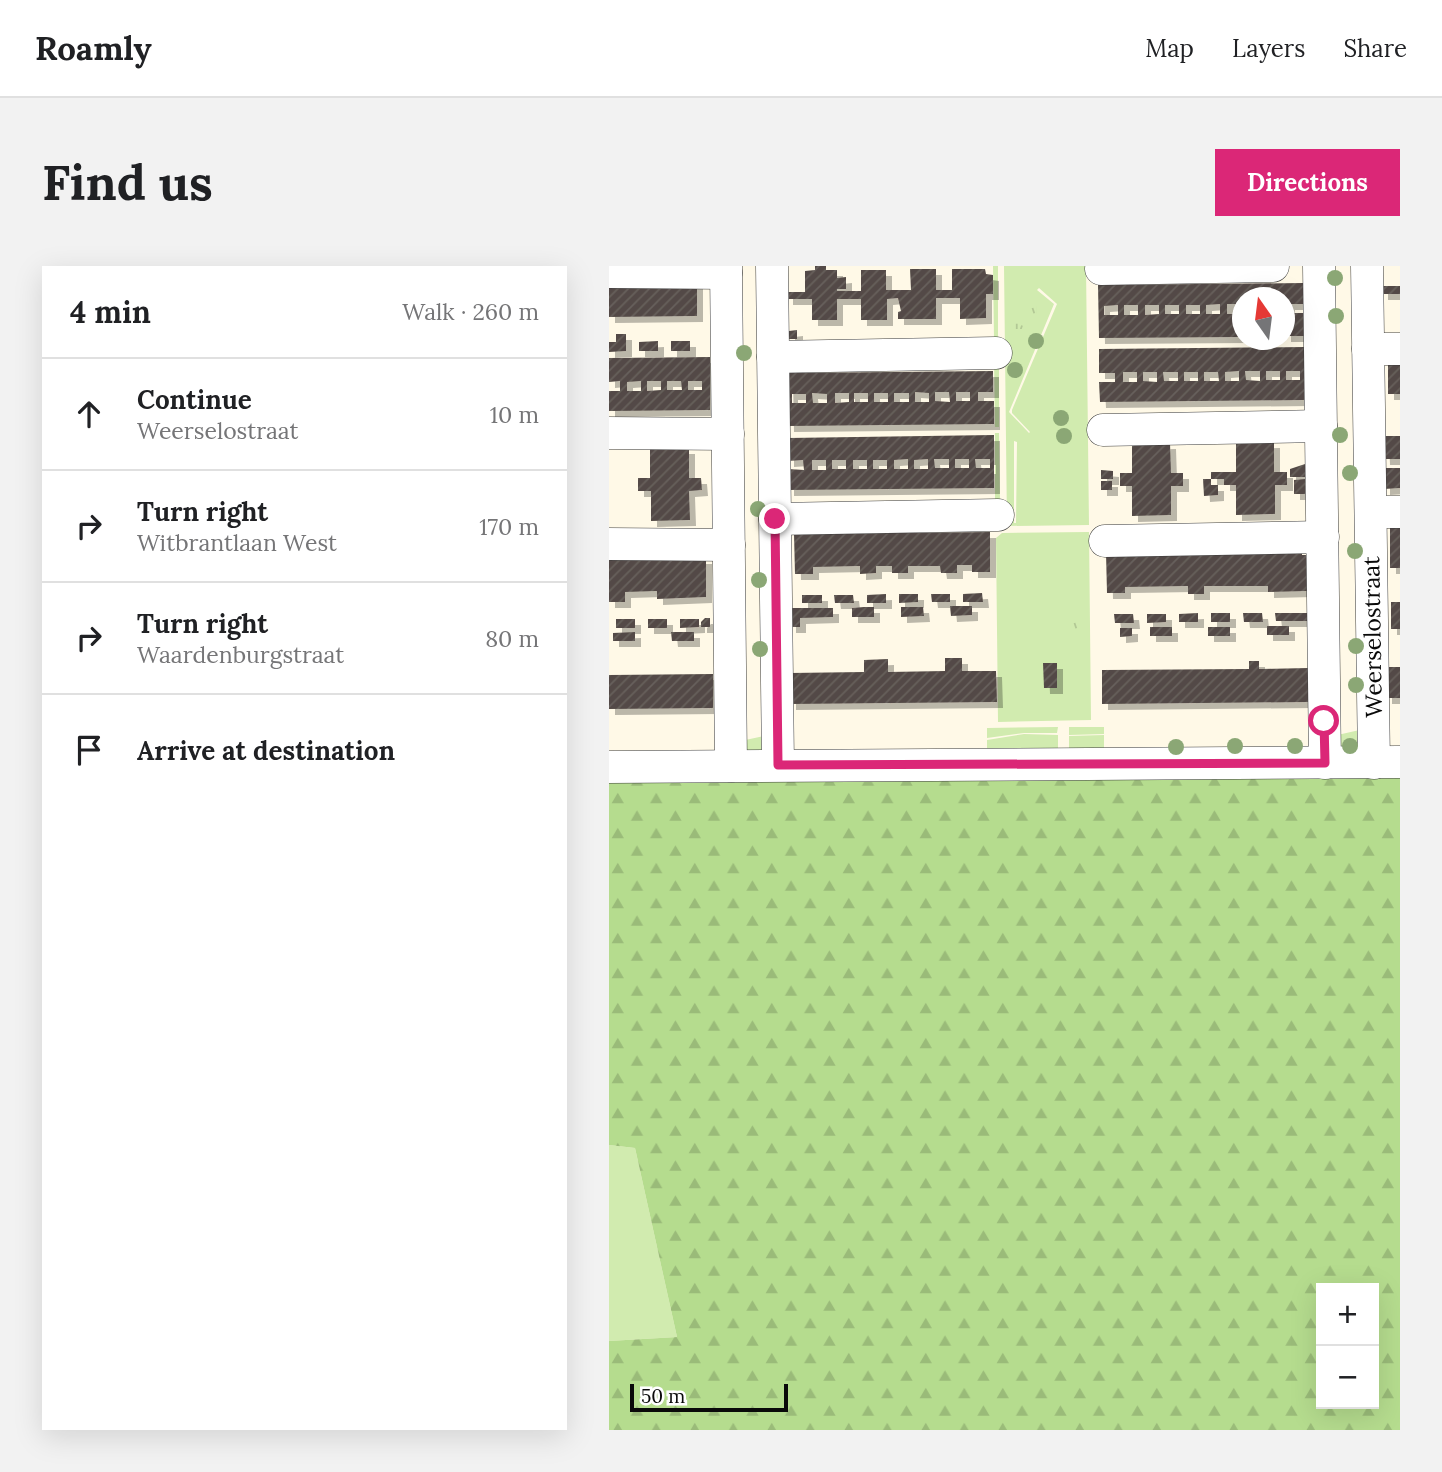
<!DOCTYPE html>
<html lang="en">
<head>
<meta charset="utf-8">
<style>
	body { margin:0; font-family:Lora,serif; background:#f2f2f2; color:#202124 }
	.controls { position:absolute; right:21px; bottom:21px; display:grid; overflow:hidden; border-radius:0px; box-shadow:0 7px 28px #0002 }
	.controls button { width:63px; height:63px; display:grid; place-items:center; padding:0; border:0; border-bottom:2px solid #e0e0e0; background:#fff; color:#202124; font:35px sans-serif }
	.compass { position:absolute; left:623px; top:21px; width:63px; height:63px; border-radius:50%; background:#fff; box-shadow:0 7px 28px #0002; rotate:346deg }
	.scale { position:absolute; left:21px; bottom:18px; width:158px; box-sizing:border-box; padding-left:7px; border:4px solid #0a0a0a; border-top:0; font-size:19px; line-height:24px; white-space:nowrap; color:#0a0a0a; -webkit-text-stroke:5px #fff; paint-order:stroke }
	.stop { position:absolute; width:21px; height:21px; margin:-16px; border:5px solid #db2777; border-radius:50%; background:#fff }
	.stop.end { background:#db2777; border-color:#fff; box-shadow:0 2px 7px #0008 }
	.list { margin:0; padding:0; list-style:none }
	h2 { display:flex; justify-content:space-between; align-items:center; height:91px; margin:0; padding:0 28px; font-size:30px }
	h2 small { font-size:23px; font-weight:400; color:#757577 }
	.list li { display:grid; grid-template-columns:46px 1fr auto; gap:21px; align-items:center; box-sizing:border-box; height:112px; padding:0 28px; border-top:2px solid #e0e0e0 }
	.list b { display:block; font-size:26px; white-space:nowrap }
	.list p { margin:0; font-size:23px; white-space:nowrap; color:#757577 }
	.list em { font-size:23px; font-style:normal; color:#757577 }
	.icon { flex:none; width:38px; height:38px; fill:none; stroke:currentColor; stroke-width:2; stroke-linecap:round; stroke-linejoin:round }
	.map { position:relative; flex:none; width:791px; height:1164px; overflow:hidden; border-radius:0px }
	header { display:flex; align-items:center; gap:42px; box-sizing:border-box; height:98px; padding:0 35px; background:#fff; border-bottom:2px solid #e0e0e0 }
	header strong { font-size:33px }
	nav { display:flex; gap:38px; margin-inline-start:auto; font-size:24px }
	.intro { display:flex; align-items:center; justify-content:space-between; box-sizing:border-box; height:168px; padding:0 42px }
	h1 { margin:0; font-size:49px }
	.button { padding:18px 32px; border-radius:0px; background:#db2777; color:#fff; font-size:24px; font-weight:700 }
	main { display:flex; gap:42px; padding:0 42px }
	aside { flex:1; background:#fff; border-radius:0px; box-shadow:0 7px 28px #0002 }
	.map>svg:first-child { display:block }
	.grass { fill:#d1ebaf; fill-rule:evenodd }
	.forest { fill:url(#forest-firs); fill-rule:evenodd }
	.park { fill:url(#park-tufts) }
	.building { fill:url(#building-hatch); fill-rule:evenodd; filter:url(#shadow) }
	.lines { fill:none; stroke-linecap:round; stroke-linejoin:round }
	.minor-casing { stroke:#3d3d3d; stroke-width:33 }
	.minor { stroke:#fff; stroke-width:32 }
	.tree { fill:#8ba775 }
	.route { stroke:#db2777; stroke-width:9 }
	.labels { text-anchor:middle; dominant-baseline:central; stroke-width:7; stroke-linejoin:round; paint-order:stroke }
	.street-label { font-size:23px; fill:#0a0a0a; stroke:#fff }
</style>
</head>
<body>
<header>
<strong>Roamly</strong>
<nav><a>Map</a><a>Layers</a><a>Share</a></nav>
</header>
<div class="intro"><h1>Find us</h1><a class="button">Directions</a></div>
<main>
<aside>
<h2>4 min<small>Walk · 260 m</small></h2>
<ul class="list">
<li><svg class="icon" aria-label="ahead" viewBox="0 0 24 24"><path d="M12 20V5M6 11l6-6 6 6"/></svg><div><b>Continue</b><p>Weerselostraat</p></div><em>10 m</em></li>
<li><svg class="icon" aria-label="right" viewBox="0 0 24 24"><path d="M7 20v-9h11M14 6l5 5-5 5"/></svg><div><b>Turn right</b><p>Witbrantlaan West</p></div><em>170 m</em></li>
<li><svg class="icon" aria-label="right" viewBox="0 0 24 24"><path d="M7 20v-9h11M14 6l5 5-5 5"/></svg><div><b>Turn right</b><p>Waardenburgstraat</p></div><em>80 m</em></li>
<li><svg class="icon" aria-label="arrive" viewBox="0 0 24 24"><path d="M6 21V4h12l-3 4 3 4H6"/></svg><div><b>Arrive at destination</b></div></li>
</ul>
</aside>
<div class="map">
<svg width="791" height="1164" viewBox="0 0 791 1164">
	<defs>
		<pattern id="forest-firs" width="22" height="20" patternUnits="userSpaceOnUse" patternTransform="scale(1.75)"><rect width="22" height="20" fill="#b5dc8e"/><path d="M5 1l3.5 6h-7zM16 11l3.5 6h-7z" fill="#9abb79"/></pattern>
		<pattern id="park-tufts" width="24" height="20" patternUnits="userSpaceOnUse" patternTransform="scale(1.75)"><rect width="24" height="20" fill="#d1ebaf"/><path d="M3 7l-1-3M5 7V3M7 7l1-3M15 17l-1-3M17 17v-4M19 17l1-3" fill="none" stroke="#b2c895"/></pattern>
		<pattern id="building-hatch" width="6" height="6" patternUnits="userSpaceOnUse" patternTransform="scale(1.75)"><rect width="6" height="6" fill="#534a46"/><path d="M-1 1l2-2M0 6l6-6M5 7l2-2" fill="none" stroke="#67605c"/></pattern>
		<filter id="shadow"><feDropShadow dx="6" dy="6" stdDeviation="0" flood-color="#0004"/></filter>
	</defs>
	<rect width="100%" height="100%" fill="#fff9e7"/>
	<g class="grass">
		<path d="M384 0H389V73H385Z"/>
		<path d="M395 0H477L480 259 398 260ZM430 22 448 38 403 144V147L421 166 420 167 400 146 445 38 428 24ZM405 175 408 176 407 257H405Z"/>
		<path d="M385 91H390V161H386Z"/>
		<path d="M386 167H390L391 235H386Z"/>
		<path d="M480 266 482 454 389 456 387 272 393 267ZM469 329V377H457V330Z"/>
		<path d="M449 461 448 467H415L378 472V462Z"/>
		<path d="M460 461H495V468L460 469Z"/>
		<path d="M755 463 750 479 743 482 730 480 724 470Z"/>
		<path d="M415 468 449 469V485H378V474Z"/>
		<path d="M159 469 154 485 136 487 127 476Z"/>
		<path d="M495 469V485H460V470Z"/>
		<path d="M0 879 26 882 68 1071 0 1075Z"/>
	</g>
	<path class="forest" d="M791 510V1164H0V1075L68 1071 26 882 0 879V513ZM712 1022H765V1138H712Z"/>
	<g class="park">
		<path d="M427 30 428 63H406L405 31Z"/>
		<rect x="457" y="329" width="12" height="48"/>
	</g>
	<g class="building">
		<path d="M206 0H217V4H228V12L237 11V23H228V25H252V4H277V24H302L301 3H327V24H343V3H376L377 8 384 9V28H377V52L351 53V32H327V53H289V46L292 45 289 32 278 33V54H252V33H228V54H203V33H178V26H196V5L206 4Z"/>
		<path d="M88 13V50L0 51V14Z"/>
		<path d="M695 17 696 38H680V47H695L696 70H676V32H634V38H618V48H634V71L490 72 489 19ZM611 38V48H597V39ZM509 39V49H495V40ZM515 39H529V49H515ZM536 39H550V48L536 49ZM556 39H570V48H556ZM577 39H591V48H577Z"/>
		<rect x="773" y="20" width="18" height="8"/>
		<path d="M188 64V73H180V65Z"/>
		<path d="M7 68H17V85L0 86V76H7Z"/>
		<path d="M49 75V85H30V76Z"/>
		<rect x="62" y="75" width="19" height="10"/>
		<path d="M696 81V134L491 136 490 116H506V107H490V83ZM630 105V115H616V106ZM636 105H651V115L637 114ZM657 105H671V114H657ZM677 105H691V114H677ZM514 106H528V116H514ZM534 106H548V116L534 115ZM554 106H569V115H555ZM575 106H589V115H575ZM595 106H609L610 115H595Z"/>
		<path d="M101 91V144L0 145V125H11V115L0 116V92ZM32 115V125H18V116ZM38 115H52V124L38 125ZM58 115H72L73 124H58ZM79 115H93V124H79Z"/>
		<path d="M791 91V128H779V96Z"/>
		<path d="M384 105V126H369V135H385V158L179 160 178 107ZM306 126 320 127V136H306ZM326 126H340L341 136 326 135ZM347 126H361V135H347ZM203 127 218 128V137H204ZM226 127H240V136L226 137ZM245 127H259V136H245ZM265 127H279V136H265ZM285 127H300V136H285ZM183 128H197V137H183Z"/>
		<path d="M385 169V222L179 224V203L195 204 194 194 179 195V172ZM299 193V203H285V194ZM319 193V203H305V194ZM325 193H340V202H326ZM346 193H360V202H346ZM366 193H381V202H367ZM203 194H217V204H203ZM223 194H237V203H223ZM244 194H258V203H244ZM264 194H278V203H264Z"/>
		<path d="M774 170H791V193H775Z"/>
		<path d="M665 176V206H678V219H666V248L627 249V219H615V213H602V206H627V177Z"/>
		<path d="M561 177 562 207H574V220H562V249L523 250V220H511V207H523V178Z"/>
		<path d="M41 182H80V212H92L93 224 80 225 81 254 42 255V225H29V212H41Z"/>
		<path d="M696 198V211H681V203Z"/>
		<path d="M775 202H791V222L775 223Z"/>
		<path d="M492 204 504 205V213H492Z"/>
		<path d="M594 213H602V219H609V229L595 230Z"/>
		<path d="M696 213V228H685V214Z"/>
		<rect x="492" y="215" width="11" height="9"/>
		<rect x="781" y="262" width="10" height="40"/>
		<path d="M381 266V306H363V299H348V307H332L331 300H299V307H283V300H267V307L251 308V300L204 301V308H186L185 268Z"/>
		<path d="M693 286V289H698V325L659 326V320H595V328H579V320L516 321V327H498L497 287Z"/>
		<path d="M0 292H97V331L48 333V325L16 326V336H0Z"/>
		<path d="M373 327 374 336H354V328Z"/>
		<path d="M277 328V337H258V329Z"/>
		<path d="M290 328H309V336L290 337Z"/>
		<path d="M322 328H341V336H323Z"/>
		<rect x="193" y="329" width="20" height="8"/>
		<path d="M225 329H244L245 337H226Z"/>
		<rect x="782" y="336" width="9" height="27"/>
		<path d="M341 340H363V349L342 350Z"/>
		<path d="M255 341H265V351H243V342Z"/>
		<path d="M292 341H314L315 350 292 351Z"/>
		<path d="M181 342H224V351L191 352V361H181Z"/>
		<path d="M589 347V356H570V348Z"/>
		<rect x="602" y="347" width="19" height="9"/>
		<path d="M634 347H653L654 356H635Z"/>
		<path d="M666 347H699V355H667Z"/>
		<path d="M505 348H524L525 357H506Z"/>
		<path d="M538 348H557V356L538 357Z"/>
		<path d="M96 352H101V361H92V356Z"/>
		<rect x="7" y="353" width="19" height="9"/>
		<rect x="39" y="353" width="19" height="9"/>
		<path d="M71 353H90V361L71 362Z"/>
		<rect x="658" y="360" width="22" height="9"/>
		<rect x="541" y="361" width="22" height="9"/>
		<rect x="599" y="361" width="22" height="9"/>
		<path d="M511 362H523V370L511 371Z"/>
		<path d="M26 366V375H4V367Z"/>
		<path d="M62 366H85V375H63Z"/>
		<path d="M336 392H353V405H387L388 436 181 438V407L255 406V394L279 393V406L336 405Z"/>
		<path d="M640 395H650V403L699 402 700 436 493 438V404L640 403Z"/>
		<path d="M434 397H448V422H435Z"/>
		<rect x="777" y="401" width="14" height="31"/>
		<path d="M104 408V442L0 443V409Z"/>
	</g>
	<g class="lines">
		<g class="minor-casing">
			<g id="minor">
				<path d="M117 0 122 500"/>
				<path d="M163 0 169 499"/>
				<path d="M710 0 716 497"/>
				<path d="M758 0 765 497"/>
				<path d="M492 3 664 0"/>
				<path d="M0 6 117 7"/>
				<path d="M759 83H791"/>
				<path d="M164 91 387 87"/>
				<path d="M494 164 712 160"/>
				<path d="M0 167 119 168"/>
				<path d="M762 246H791"/>
				<path d="M166 253 389 249"/>
				<path d="M496 275 714 271"/>
				<path d="M0 278 120 279"/>
				<path d="M0 501 791 496"/>
			</g>
		</g>
		<use href="#minor" class="minor"/>
	</g>
	<g class="tree">
		<circle cx="726" cy="12" r="8"/>
		<circle cx="727" cy="50" r="8"/>
		<circle cx="427" cy="75" r="8"/>
		<circle cx="135" cy="87" r="8"/>
		<circle cx="406" cy="104" r="8"/>
		<circle cx="452" cy="152" r="8"/>
		<circle cx="731" cy="169" r="8"/>
		<circle cx="455" cy="170" r="8"/>
		<circle cx="741" cy="207" r="8"/>
		<circle cx="149" cy="243" r="8"/>
		<circle cx="746" cy="285" r="8"/>
		<circle cx="150" cy="314" r="8"/>
		<circle cx="747" cy="380" r="8"/>
		<circle cx="151" cy="383" r="8"/>
		<circle cx="747" cy="419" r="8"/>
		<circle cx="626" cy="480" r="8"/>
		<circle cx="686" cy="480" r="8"/>
		<circle cx="741" cy="480" r="8"/>
		<circle cx="567" cy="481" r="8"/>
	</g>
	<g class="lines">
		<path class="route" d="M166 253 169 499 716 497 715 455"/>
	</g>
	<g class="labels">
		<g class="street-label">
			<text transform="translate(763 371) rotate(-91)">Weerselostraat</text>
		</g>
	</g>
</svg>
<div class="controls">
<button>+</button>
<button>−</button>
</div>
<svg class="compass" viewBox="-18 -18 36 36"><path d="M0-13l5 13h-10z" fill="#e53935"/><path d="M0 13l5-13h-10z" fill="#757577"/></svg>
<div class="scale">50 m</div>
<div class="stop" style="left:715px;top:455px"></div>
<div class="stop end" style="left:166px;top:253px"></div>
</div>
</main>
</body>
</html>
